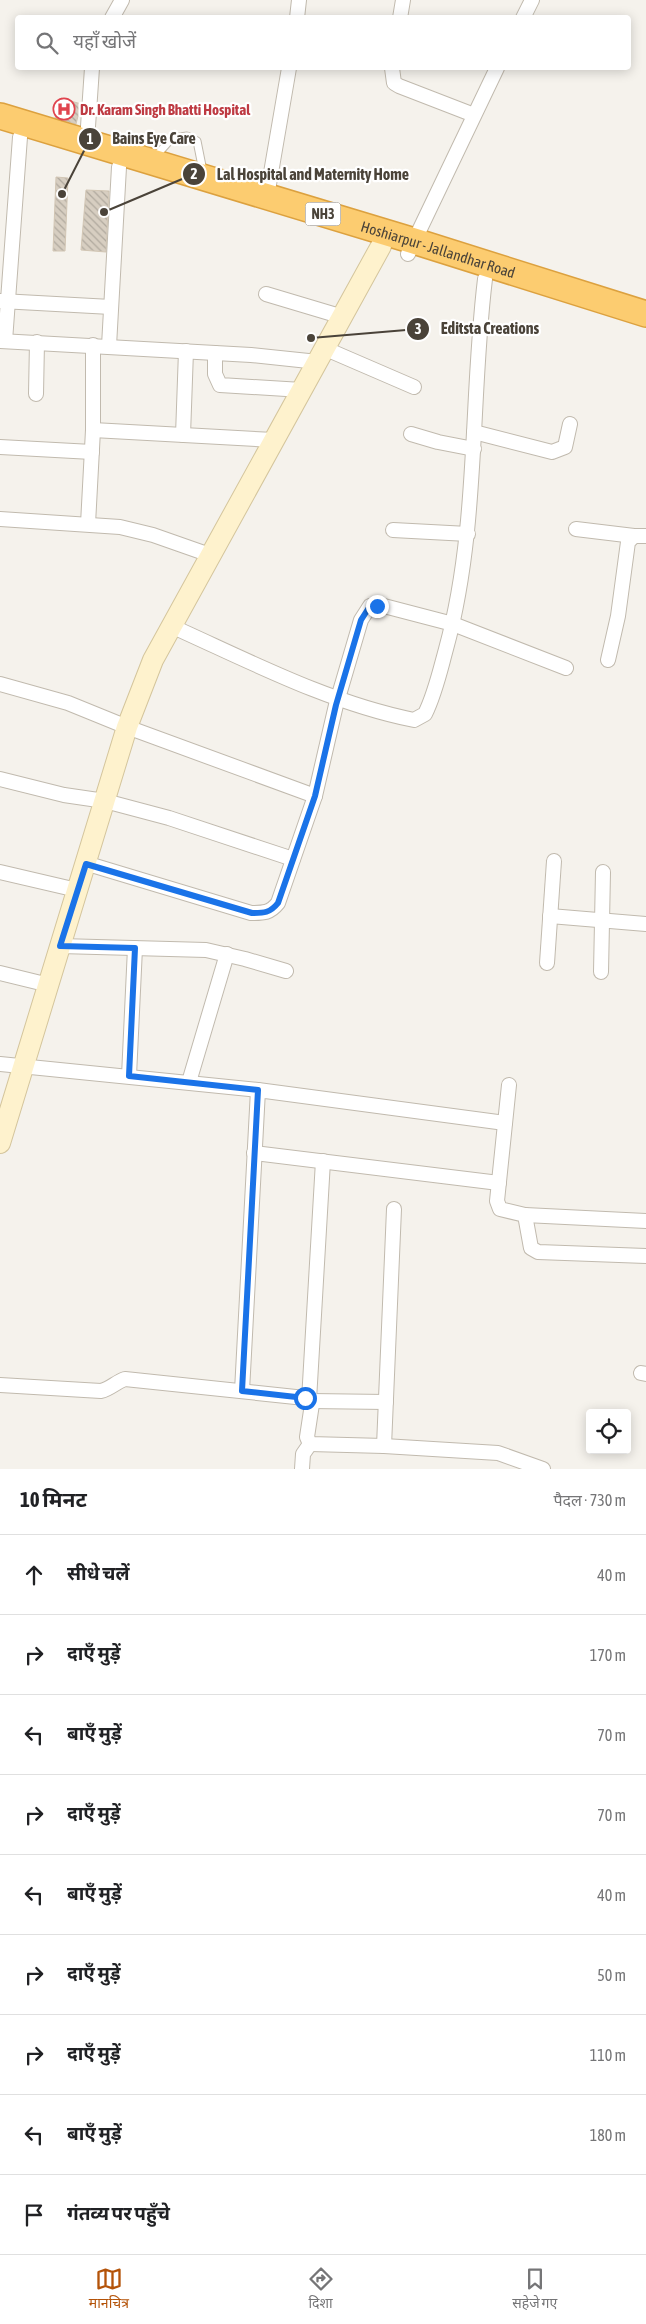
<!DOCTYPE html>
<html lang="hi">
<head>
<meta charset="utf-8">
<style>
	body { margin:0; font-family:"Asap Condensed","Noto Sans Devanagari",sans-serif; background:#f6f6f6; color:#202124 }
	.controls { position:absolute; right:15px; bottom:15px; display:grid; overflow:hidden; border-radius:5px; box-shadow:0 2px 12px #0003 }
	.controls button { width:45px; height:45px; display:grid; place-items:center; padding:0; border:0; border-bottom:1px solid #e0e0e0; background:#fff; color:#202124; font:25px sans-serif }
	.stop { position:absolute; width:15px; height:15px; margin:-11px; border:4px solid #1a73e8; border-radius:50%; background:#fff }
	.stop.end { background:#1a73e8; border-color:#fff; box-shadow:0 1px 5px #0008 }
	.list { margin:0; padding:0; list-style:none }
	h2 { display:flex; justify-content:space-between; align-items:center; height:65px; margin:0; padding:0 20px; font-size:21px }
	h2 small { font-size:16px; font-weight:400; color:#757577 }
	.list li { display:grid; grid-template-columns:32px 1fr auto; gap:15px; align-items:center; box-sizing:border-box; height:80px; padding:0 20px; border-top:1px solid #e0e0e0 }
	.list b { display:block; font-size:19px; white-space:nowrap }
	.list em { font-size:16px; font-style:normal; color:#757577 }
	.icon { flex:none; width:28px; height:28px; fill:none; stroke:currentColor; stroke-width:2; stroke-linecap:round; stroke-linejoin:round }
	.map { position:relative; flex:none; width:646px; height:1469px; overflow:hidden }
	.search { position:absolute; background:#fff; box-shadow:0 2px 12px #0003; left:15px; right:15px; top:15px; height:55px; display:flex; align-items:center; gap:12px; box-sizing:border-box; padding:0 18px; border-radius:5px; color:#757577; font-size:19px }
	.sheet { height:785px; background:#fff }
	nav { display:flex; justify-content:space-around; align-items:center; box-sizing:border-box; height:70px; border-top:1px solid #e0e0e0; background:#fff; font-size:14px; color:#757577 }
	nav a { display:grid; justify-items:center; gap:2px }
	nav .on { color:#b45309 }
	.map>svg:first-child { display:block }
	.building { fill:url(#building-back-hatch); stroke:#d2c6b4 }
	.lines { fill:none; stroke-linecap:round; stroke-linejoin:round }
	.lane-casing { stroke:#c1baae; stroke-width:9 }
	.street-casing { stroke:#c1baae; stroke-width:16 }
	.secondary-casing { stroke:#d4c59c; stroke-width:22 }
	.highway-casing { stroke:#dca13f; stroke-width:28 }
	.lane { stroke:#fff; stroke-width:7 }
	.street { stroke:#fff; stroke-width:14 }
	.secondary { stroke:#fef2cd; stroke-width:20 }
	.highway { stroke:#fccc70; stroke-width:25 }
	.route { stroke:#1a73e8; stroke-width:6 }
	.labels { text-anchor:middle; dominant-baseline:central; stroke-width:4.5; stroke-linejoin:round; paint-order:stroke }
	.shield { fill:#fff; stroke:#807b74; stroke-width:1 }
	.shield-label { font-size:14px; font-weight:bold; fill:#4a4339 }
	.health-label { font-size:15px; font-weight:bold; fill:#be3a42; stroke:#fff; text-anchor:start }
	.street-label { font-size:15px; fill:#4a4339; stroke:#fff }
	.leader { fill:none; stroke:#4a4339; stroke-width:2 }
	.callout-dot { fill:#4a4339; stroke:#fff; stroke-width:2 }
	.mark-label { font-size:15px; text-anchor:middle; font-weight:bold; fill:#fff }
	.callout-label { font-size:16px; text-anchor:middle; font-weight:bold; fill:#4a4339; stroke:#fff; stroke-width:4.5; stroke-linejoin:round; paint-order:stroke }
</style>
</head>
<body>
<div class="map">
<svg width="646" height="1469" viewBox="0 0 646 1469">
	<defs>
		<pattern id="building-back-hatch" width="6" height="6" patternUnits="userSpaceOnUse" patternTransform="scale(1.25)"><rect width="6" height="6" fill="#d7cec1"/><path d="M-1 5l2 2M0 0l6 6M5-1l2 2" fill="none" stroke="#b0a99e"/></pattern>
	</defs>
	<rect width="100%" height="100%" fill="#f5f2ec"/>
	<g class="building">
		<path d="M61 98 81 104 76 124 55 118Z"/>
		<path d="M56 177 68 178 65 251H53Z"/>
		<path d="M86 190 109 191 106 252 81 250Z"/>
	</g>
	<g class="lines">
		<g class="lane-casing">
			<path id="lane" d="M155 157 172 138 187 136 197 141 203 171"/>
		</g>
		<g class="street-casing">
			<g id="street">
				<path d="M112 18 122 0"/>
				<path d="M297 18 299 0"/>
				<path d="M400 18 403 0"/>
				<path d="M523 18 532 0"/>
				<path d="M392 68 394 83 399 86 474 115"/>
				<path d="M87 141 92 68"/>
				<path d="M267 196 289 68"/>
				<path d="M408 254 497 68"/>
				<path d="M266 294 343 317"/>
				<path d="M1 301 111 307"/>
				<path d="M0 341 251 355 318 362"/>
				<path d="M5 341 20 137"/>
				<path d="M109 346 119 167"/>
				<path d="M326 349 414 387"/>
				<path d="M215 353V374L220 385 302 390"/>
				<path d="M36 394 37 342"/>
				<path d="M93 430 274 440"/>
				<path d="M474 432 552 452 565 447 570 424"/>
				<path d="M411 434 438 442 474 449"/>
				<path d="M183 435 186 351"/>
				<path d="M0 447 92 452"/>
				<path d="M0 519 120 527 153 535 210 555"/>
				<path d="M88 524 93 430V345"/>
				<path d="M576 529 634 536"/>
				<path d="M393 530 468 534"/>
				<path d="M171 626C249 661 329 703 414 720L425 714C435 694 440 671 446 649 479 528 470 402 485 279"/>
				<path d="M608 660 618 616 628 542 634 536H646"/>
				<path d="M0 684 68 703 127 727 315 796"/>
				<path d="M0 779 64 795 105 801 169 818 293 859"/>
				<path d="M85 863 251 913C264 913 270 913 278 903L315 796 336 705 361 620 370 606H384L453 624 566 668"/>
				<path d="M0 872 77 890"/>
				<path d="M550 916 646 924"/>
				<path d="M60 946 206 950 245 959 286 971"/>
				<path d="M547 963 554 861"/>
				<path d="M601 972 603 872"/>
				<path d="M0 973 49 985"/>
				<path d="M0 1064 258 1090"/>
				<path d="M129 1076 135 948"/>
				<path d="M189 1082 227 954"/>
				<path d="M509 1085 497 1201 500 1209 525 1215 531 1248 538 1252 646 1256"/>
				<path d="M254 1153 499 1183"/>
				<path d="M525 1215 646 1221"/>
				<path d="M641 1373 646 1374"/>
				<path d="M0 1385 101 1391C110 1389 116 1382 125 1379L305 1398 312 1404 307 1437 310 1444 384 1446 498 1453 543 1469"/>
				<path d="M242 1391 258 1090 505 1123"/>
				<path d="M309 1400 323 1161"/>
				<path d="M311 1401 386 1402"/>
				<path d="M384 1446 394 1209"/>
				<path d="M302 1469 303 1454 310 1444"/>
			</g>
		</g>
		<g class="secondary-casing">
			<path id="secondary" d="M0 1143 127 727 153 660 381 246"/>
		</g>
		<g class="highway-casing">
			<g id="highway">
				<path id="s1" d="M0 116 414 241 646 314"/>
			</g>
		</g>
		<use href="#lane" class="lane"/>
		<use href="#street" class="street"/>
		<use href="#secondary" class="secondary"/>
		<use href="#highway" class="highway"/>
	</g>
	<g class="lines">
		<path class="route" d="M305 1398 242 1391 258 1090 129 1076 135 948 60 946 86 864 252 913C264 913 270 913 278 903L315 796 336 705 361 620 370 606H377"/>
	</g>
	<defs>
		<g id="hospital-ring" transform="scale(1.125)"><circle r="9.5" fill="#fff" stroke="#e0444e" stroke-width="1.5"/><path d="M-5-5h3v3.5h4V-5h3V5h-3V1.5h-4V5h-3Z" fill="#e0444e"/></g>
	</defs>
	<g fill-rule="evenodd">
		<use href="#hospital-ring" x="64" y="109"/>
	</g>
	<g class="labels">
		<rect class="shield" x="305.5" y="202.5" width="35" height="23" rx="4"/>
		<g class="shield-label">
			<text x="323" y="214">NH3</text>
		</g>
		<g class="health-label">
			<text x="80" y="109">Dr. Karam Singh Bhatti Hospital</text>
		</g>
		<g class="street-label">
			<text stroke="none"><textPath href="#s1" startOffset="458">Hoshiarpur - Jallandhar Road</textPath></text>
		</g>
	</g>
	<path class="leader" d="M62 194L90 139M104 212L194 174M311 338L418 329"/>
	<g class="callout-dot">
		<circle cx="62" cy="194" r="5"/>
		<circle cx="104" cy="212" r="5"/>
		<circle cx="311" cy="338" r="5"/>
		<circle cx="90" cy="139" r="12"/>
		<circle cx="194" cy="174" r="12"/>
		<circle cx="418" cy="329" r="12"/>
	</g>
	<g class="mark-label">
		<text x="90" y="144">1</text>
		<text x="194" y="179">2</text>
		<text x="418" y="334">3</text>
	</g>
	<g class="callout-label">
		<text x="154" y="144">Bains Eye Care</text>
		<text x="313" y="180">Lal Hospital and Maternity Home</text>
		<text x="490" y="334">Editsta Creations</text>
	</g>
</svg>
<div class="controls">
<button><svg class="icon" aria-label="locate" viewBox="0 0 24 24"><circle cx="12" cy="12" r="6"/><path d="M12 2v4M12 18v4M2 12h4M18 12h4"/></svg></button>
</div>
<div class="stop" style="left:305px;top:1398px"></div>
<div class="stop end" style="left:377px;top:606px"></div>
<div class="search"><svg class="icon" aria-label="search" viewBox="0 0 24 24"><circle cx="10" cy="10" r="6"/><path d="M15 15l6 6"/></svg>यहाँ खोजें</div>
</div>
<section class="sheet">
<h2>10 मिनट<small>पैदल · 730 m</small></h2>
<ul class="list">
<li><svg class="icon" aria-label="ahead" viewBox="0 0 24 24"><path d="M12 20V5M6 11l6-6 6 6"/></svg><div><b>सीधे चलें</b></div><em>40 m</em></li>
<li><svg class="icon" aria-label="right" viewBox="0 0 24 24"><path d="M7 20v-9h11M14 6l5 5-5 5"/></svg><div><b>दाएँ मुड़ें</b></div><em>170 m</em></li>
<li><svg class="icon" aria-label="left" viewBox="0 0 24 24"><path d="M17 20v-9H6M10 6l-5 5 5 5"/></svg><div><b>बाएँ मुड़ें</b></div><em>70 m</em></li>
<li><svg class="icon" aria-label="right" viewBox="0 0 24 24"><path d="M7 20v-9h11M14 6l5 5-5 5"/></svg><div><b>दाएँ मुड़ें</b></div><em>70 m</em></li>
<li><svg class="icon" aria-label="left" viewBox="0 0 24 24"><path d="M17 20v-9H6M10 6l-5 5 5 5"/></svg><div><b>बाएँ मुड़ें</b></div><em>40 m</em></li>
<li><svg class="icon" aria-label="right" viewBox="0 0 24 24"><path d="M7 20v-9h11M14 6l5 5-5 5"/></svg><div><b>दाएँ मुड़ें</b></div><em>50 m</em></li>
<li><svg class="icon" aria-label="right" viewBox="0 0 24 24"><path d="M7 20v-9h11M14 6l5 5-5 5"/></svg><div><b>दाएँ मुड़ें</b></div><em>110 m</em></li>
<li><svg class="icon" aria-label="left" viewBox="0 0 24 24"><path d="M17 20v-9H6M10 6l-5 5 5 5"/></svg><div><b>बाएँ मुड़ें</b></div><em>180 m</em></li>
<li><svg class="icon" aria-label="arrive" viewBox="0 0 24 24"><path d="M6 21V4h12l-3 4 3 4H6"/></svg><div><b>गंतव्य पर पहुँचे</b></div></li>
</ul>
</section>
<nav>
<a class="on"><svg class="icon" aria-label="map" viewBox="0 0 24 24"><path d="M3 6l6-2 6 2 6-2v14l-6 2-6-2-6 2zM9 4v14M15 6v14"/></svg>मानचित्र</a>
<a><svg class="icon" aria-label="directions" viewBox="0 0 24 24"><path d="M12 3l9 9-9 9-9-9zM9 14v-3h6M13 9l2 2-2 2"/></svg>दिशा</a>
<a><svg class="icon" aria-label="saved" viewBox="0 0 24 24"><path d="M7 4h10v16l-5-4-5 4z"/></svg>सहेजे गए</a>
</nav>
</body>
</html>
